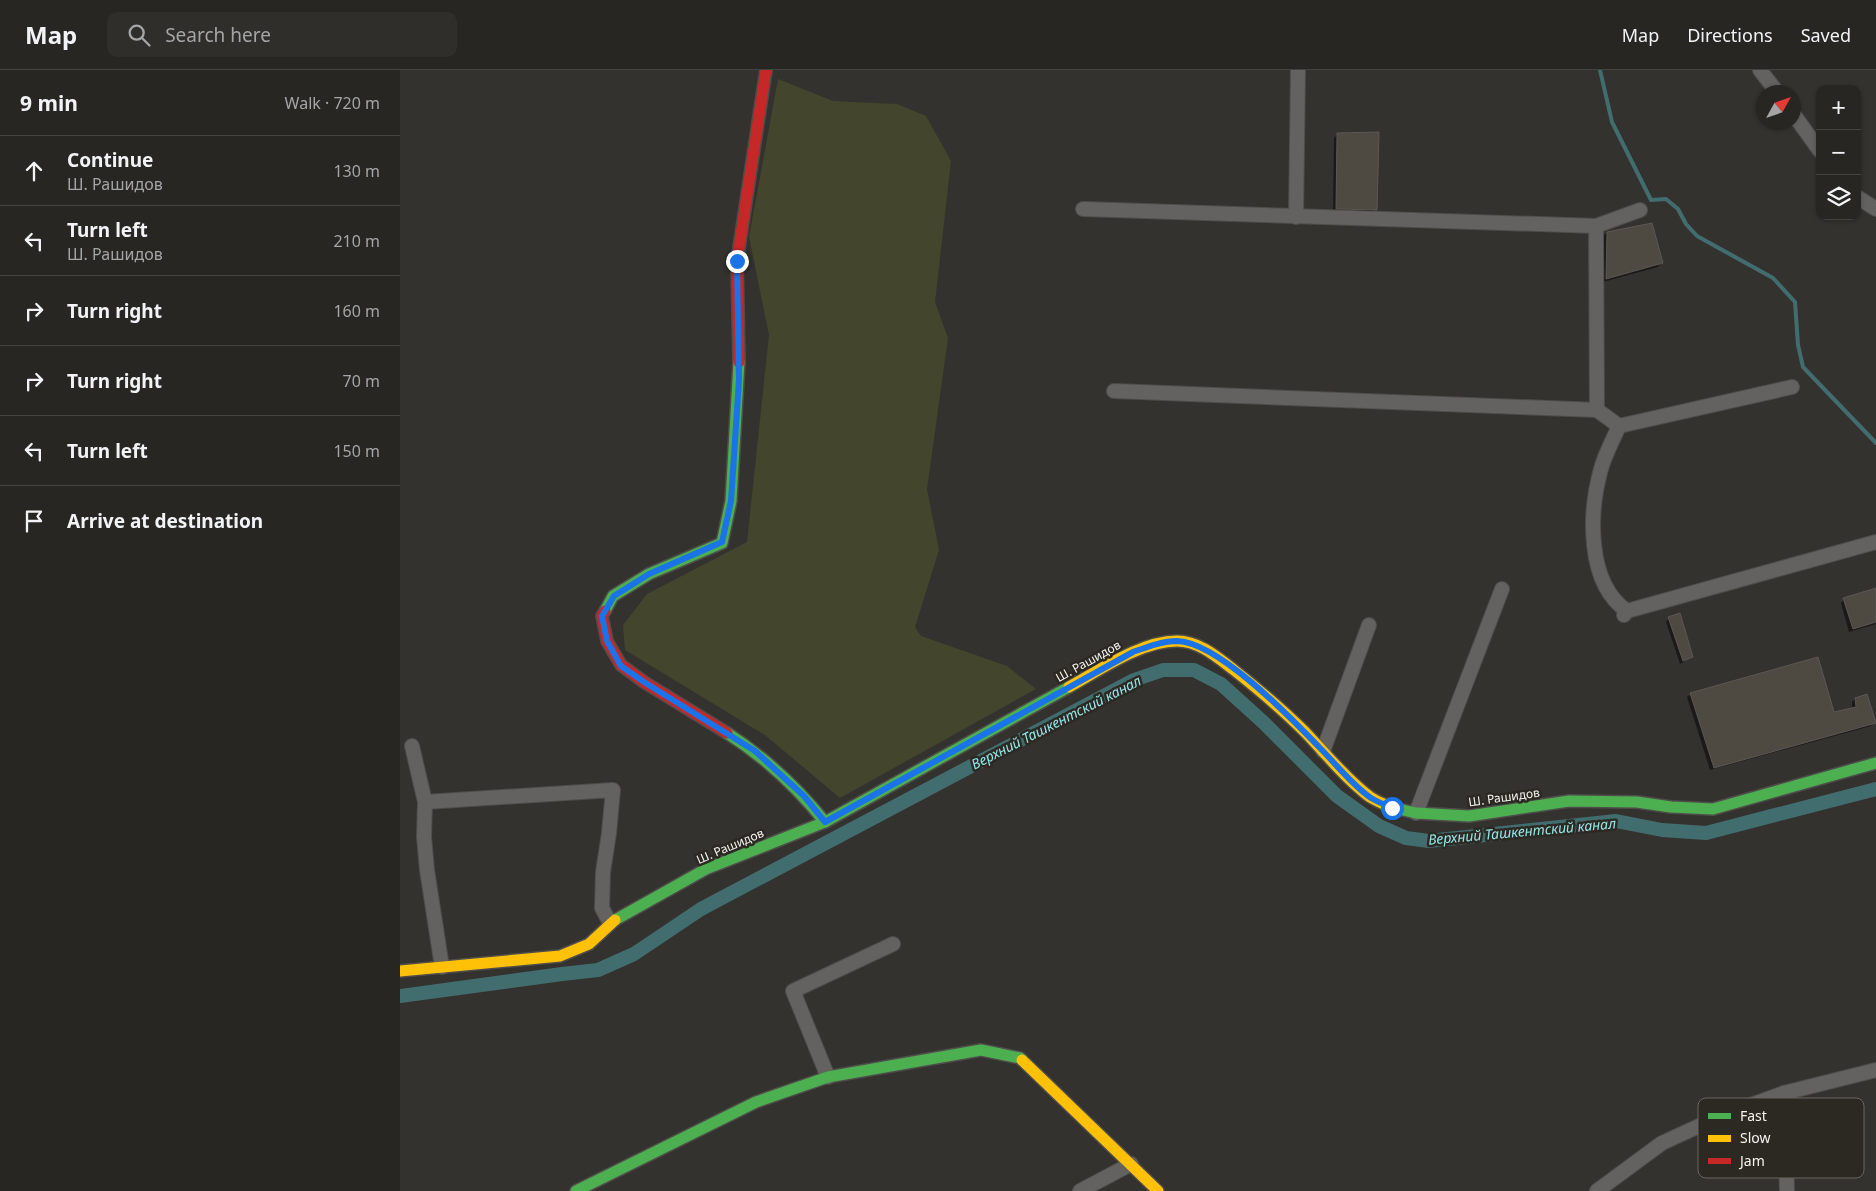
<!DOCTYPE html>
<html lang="en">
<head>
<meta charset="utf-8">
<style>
	body { margin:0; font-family:"Noto Sans",sans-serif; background:#2f2e2b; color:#f1f3f6 }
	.controls { position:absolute; right:15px; top:15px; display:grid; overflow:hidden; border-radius:10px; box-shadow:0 1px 4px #0004 }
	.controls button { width:45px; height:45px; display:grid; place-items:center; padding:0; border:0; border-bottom:1px solid #434341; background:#272623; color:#f1f3f6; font:25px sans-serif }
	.compass { position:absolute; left:1356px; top:15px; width:45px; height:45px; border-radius:50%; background:#272623; box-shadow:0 1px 4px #0004; rotate:50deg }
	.stop { position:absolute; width:15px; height:15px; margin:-11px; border:4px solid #1a73e8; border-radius:50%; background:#fff }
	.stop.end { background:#1a73e8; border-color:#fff; box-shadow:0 1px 5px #0008 }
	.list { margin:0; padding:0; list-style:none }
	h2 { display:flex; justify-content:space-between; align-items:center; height:65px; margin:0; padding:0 20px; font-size:21px }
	h2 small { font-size:16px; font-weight:400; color:#a4a5a6 }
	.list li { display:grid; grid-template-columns:32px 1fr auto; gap:15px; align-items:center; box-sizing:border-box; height:70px; padding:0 20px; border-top:1px solid #434341 }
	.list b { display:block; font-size:19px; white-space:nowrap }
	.list p { margin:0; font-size:16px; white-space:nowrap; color:#a4a5a6 }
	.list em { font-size:16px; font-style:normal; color:#a4a5a6 }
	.icon { flex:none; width:28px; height:28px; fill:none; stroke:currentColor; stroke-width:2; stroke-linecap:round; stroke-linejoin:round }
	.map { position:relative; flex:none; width:1476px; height:1121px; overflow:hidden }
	header { display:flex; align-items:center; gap:30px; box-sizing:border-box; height:70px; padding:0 25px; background:#272623; border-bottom:1px solid #434341 }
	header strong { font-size:24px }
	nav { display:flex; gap:28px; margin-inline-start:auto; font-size:18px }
	.search { width:350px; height:45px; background:#2f2e2b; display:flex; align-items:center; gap:12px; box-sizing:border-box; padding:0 18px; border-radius:10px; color:#a4a5a6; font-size:19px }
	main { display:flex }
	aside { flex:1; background:#272623 }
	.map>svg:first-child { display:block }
	.green { fill:#44452d }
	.shadow { fill:#0007 }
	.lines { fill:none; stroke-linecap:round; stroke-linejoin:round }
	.stream { stroke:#426d6e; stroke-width:4 }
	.canal { stroke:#426d6e; stroke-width:14 }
	.building { fill:#4e4a42; stroke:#5a5856 }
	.street-casing { stroke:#4f4d4b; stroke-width:16 }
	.fast-casing { stroke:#4f4d4b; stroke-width:14 }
	.slow-casing { stroke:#4f4d4b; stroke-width:14 }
	.jam-casing { stroke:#4f4d4b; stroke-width:14 }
	.street { stroke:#646260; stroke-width:14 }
	.fast { stroke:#4caf50; stroke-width:11 }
	.slow { stroke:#ffc107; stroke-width:11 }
	.jam { stroke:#c62828; stroke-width:11 }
	.route { stroke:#1a73e8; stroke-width:6 }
	.labels { text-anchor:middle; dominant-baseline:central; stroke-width:5; stroke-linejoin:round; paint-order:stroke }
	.street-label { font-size:12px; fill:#f5f3ef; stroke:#2c2923 }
	.water-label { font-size:14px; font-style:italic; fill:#92e6e8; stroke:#2c2923 }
	.key { fill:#2c2923; stroke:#686660; stroke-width:1 }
	.key-label { font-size:14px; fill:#f5f3ef }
</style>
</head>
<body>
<header>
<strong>Map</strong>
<div class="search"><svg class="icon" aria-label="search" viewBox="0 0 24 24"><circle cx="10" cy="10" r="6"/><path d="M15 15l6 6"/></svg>Search here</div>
<nav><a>Map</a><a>Directions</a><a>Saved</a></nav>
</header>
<main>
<aside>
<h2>9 min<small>Walk · 720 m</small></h2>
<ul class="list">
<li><svg class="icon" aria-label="ahead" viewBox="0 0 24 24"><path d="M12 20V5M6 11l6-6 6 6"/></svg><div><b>Continue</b><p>Ш. Рашидов</p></div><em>130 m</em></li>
<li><svg class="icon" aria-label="left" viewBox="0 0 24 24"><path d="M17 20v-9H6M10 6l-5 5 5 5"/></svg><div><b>Turn left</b><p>Ш. Рашидов</p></div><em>210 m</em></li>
<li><svg class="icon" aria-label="right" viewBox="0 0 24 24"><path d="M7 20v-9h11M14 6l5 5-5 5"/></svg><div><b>Turn right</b></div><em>160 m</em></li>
<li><svg class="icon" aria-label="right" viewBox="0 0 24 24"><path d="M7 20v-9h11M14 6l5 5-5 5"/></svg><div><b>Turn right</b></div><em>70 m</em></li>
<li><svg class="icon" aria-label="left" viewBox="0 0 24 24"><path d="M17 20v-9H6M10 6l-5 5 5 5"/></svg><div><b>Turn left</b></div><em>150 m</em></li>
<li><svg class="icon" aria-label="arrive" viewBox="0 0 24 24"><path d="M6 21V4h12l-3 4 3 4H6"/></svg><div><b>Arrive at destination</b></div></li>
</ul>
</aside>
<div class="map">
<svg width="1476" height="1121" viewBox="0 0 1476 1121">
	<rect width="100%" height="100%" fill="#34322f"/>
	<path class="green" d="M378 9 433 31 497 34 526 46 551 91 535 232 548 268 527 419 539 480 515 557 521 566 607 596 636 619 440 728 365 665 225 580 223 555 247 524 347 472 369 265 349 167Z"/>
	<g class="shadow">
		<path d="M938 64 975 139 972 143 933 142 934 68Z"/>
		<path d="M1207 163 1261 193 1258 197 1203 212V166Z"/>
		<path d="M1476 520V554L1449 562 1441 533 1444 529Z"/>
		<path d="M1269 548 1292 587 1280 594 1266 552Z"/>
		<path d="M1291 624 1433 643 1452 639V632L1455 629 1474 652 1471 656 1310 700 1287 627Z"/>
	</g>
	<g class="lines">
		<path class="stream" d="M1200 0 1212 52 1251 130 1266 129 1278 139 1286 154 1297 166 1373 208 1395 232 1398 275 1403 297 1476 373"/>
		<path class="canal" d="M0 926 162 904 198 900 234 884 301 839 734 610 763 600H794L821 614 863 652 937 726 979 756 1006 768 1029 771 1216 751 1262 760 1306 763 1476 719"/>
	</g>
	<g class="building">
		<path d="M979 62 977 140 936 139 937 63Z"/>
		<path d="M1252 153 1263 193 1206 209 1207 162Z"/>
		<path d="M1476 518V552L1453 559 1443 528Z"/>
		<path d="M1280 543 1293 587 1283 591 1268 547Z"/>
		<path d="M1418 587 1434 642 1456 637 1455 628 1467 624 1476 653 1314 698 1290 623Z"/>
	</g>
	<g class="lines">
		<g class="street-casing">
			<g id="street">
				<path d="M1360 0 1377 22"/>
				<path d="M1394 45 1420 81"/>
				<path d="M1457 127 1476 139"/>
				<path d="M683 139 1196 156 1240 140"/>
				<path d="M896 147 898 0"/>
				<path d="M1196 156 1197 340 1219 356C1213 370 1205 384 1201 399 1189 442 1186 513 1227 541L1224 545"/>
				<path d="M714 321 1197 340"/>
				<path d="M1219 356 1392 317"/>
				<path d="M1227 541 1476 472"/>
				<path d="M12 676 25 732 24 767 27 800 42 897"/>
				<path d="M923 681 969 555"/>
				<path d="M25 732 213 720 209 763 203 802 202 838 210 853"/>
				<path d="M1016 743 1102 519"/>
				<path d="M428 1007 393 921 493 874"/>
				<path d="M1384 1023 1387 1121"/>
				<path d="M680 1121 731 1094"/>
				<path d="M1197 1121 1262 1073 1323 1045 1384 1023 1476 1000"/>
			</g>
		</g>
		<g class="fast-casing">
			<g id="fast">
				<path d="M205 541 213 526 249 504 322 473 331 431 339 292"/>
				<path d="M327 663C366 688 396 716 425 752"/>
				<path d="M990 737 1016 743 1069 746 1169 731 1237 732 1271 737 1313 739 1476 693"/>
				<path d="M215 850 306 799 425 752 669 617"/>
				<path d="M176 1121 356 1032 428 1007 581 980 620 988 622 990"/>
			</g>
		</g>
		<g class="slow-casing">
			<g id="slow">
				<path d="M669 617C700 600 741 571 777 571 799 571 817 587 834 600 858 619 883 640 905 662 926 684 946 709 970 727 976 731 984 734 990 737"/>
				<path d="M0 901 160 886 189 874 215 850"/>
				<path d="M622 990 758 1121"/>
			</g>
		</g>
		<g class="jam-casing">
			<g id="jam">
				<path d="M339 292 337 191 366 0"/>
				<path d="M205 541 202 546 207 571 221 595 244 612 327 663"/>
			</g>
		</g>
		<use href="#street" class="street"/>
		<use href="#fast" class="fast"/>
		<use href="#slow" class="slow"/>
		<use href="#jam" class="jam"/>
	</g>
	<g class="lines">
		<path class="route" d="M337 191 339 310 331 431 322 472 249 504 214 526 202 546 207 571 221 596 244 612 355 681 404 726 425 752 733 582C747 577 762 571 777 571 818 572 891 648 919 677 936 694 952 715 971 728 978 732 985 735 992 738"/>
	</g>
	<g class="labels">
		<g class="street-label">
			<text transform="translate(688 591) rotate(-29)">Ш. Рашидов</text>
			<text transform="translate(1104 727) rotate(-8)">Ш. Рашидов</text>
			<text transform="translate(330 776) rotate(-23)">Ш. Рашидов</text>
		</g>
		<g class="water-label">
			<text transform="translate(656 652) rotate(-27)">Верхний Ташкентский канал</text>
			<text transform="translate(1122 761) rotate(-5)">Верхний Ташкентский канал</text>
		</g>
	</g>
	<rect x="1298" y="1028" width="166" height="80" rx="8" class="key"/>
	<rect x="1308" y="1043" width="23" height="6" fill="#4caf50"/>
	<rect x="1308" y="1065" width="23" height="7" fill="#ffc107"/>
	<rect x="1308" y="1088" width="23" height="6" fill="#c62828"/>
	<g class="key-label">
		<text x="1340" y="1051">Fast</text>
		<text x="1340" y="1073">Slow</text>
		<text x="1340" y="1096">Jam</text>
	</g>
</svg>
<div class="controls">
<button>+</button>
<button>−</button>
<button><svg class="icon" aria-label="layers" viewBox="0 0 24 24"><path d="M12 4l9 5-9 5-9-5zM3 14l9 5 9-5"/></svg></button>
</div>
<svg class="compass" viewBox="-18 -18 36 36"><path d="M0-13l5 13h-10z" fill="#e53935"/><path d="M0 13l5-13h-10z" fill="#a4a5a6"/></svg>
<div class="stop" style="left:992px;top:738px"></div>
<div class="stop end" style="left:337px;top:191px"></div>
</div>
</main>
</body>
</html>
